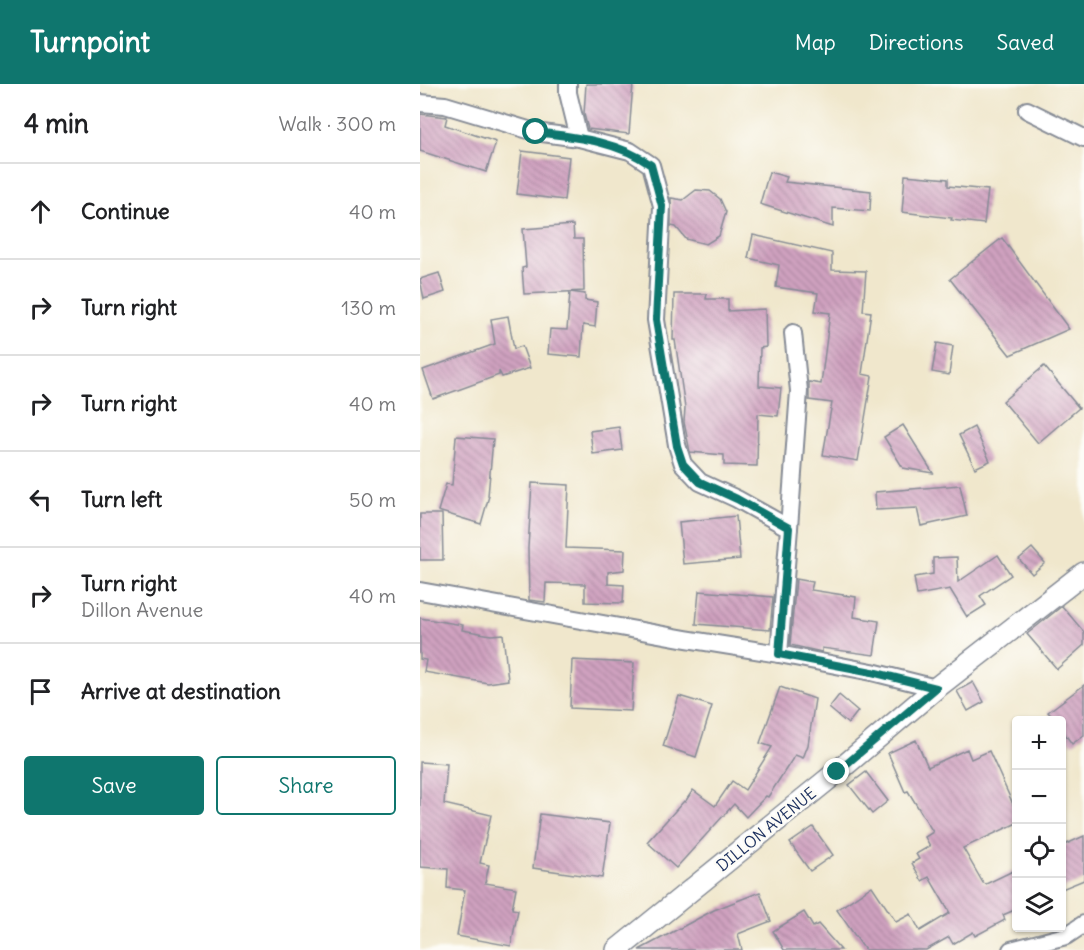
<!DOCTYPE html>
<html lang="en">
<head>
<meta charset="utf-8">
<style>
	body { margin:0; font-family:Delius,sans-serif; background:#f2f2f2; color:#202124 }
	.controls { position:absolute; right:18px; bottom:18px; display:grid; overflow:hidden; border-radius:6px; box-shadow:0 2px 4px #0004 }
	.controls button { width:54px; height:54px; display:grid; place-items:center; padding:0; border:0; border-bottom:2px solid #e0e0e0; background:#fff; color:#202124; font:30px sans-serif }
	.stop { position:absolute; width:18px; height:18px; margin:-14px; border:4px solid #0f766e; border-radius:50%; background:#fff }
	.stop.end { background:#0f766e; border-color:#fff; box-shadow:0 2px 6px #0008 }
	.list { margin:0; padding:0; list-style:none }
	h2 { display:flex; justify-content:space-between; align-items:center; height:78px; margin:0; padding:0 24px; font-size:26px }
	h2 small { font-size:20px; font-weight:400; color:#757577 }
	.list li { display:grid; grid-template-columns:39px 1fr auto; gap:18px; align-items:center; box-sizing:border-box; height:96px; padding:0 24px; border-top:2px solid #e0e0e0 }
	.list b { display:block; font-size:22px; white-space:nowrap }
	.list p { margin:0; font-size:20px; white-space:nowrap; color:#757577 }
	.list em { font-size:20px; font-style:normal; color:#757577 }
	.actions { display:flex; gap:12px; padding:18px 24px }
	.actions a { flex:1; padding:14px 0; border:2px solid #0f766e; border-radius:6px; text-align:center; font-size:21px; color:#0f766e }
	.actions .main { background:#0f766e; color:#fff }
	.icon { flex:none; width:33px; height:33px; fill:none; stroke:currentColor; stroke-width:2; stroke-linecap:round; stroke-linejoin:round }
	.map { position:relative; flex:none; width:664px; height:866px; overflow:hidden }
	header { display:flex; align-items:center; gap:36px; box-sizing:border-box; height:84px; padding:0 30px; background:#0f766e; color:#fff }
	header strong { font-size:28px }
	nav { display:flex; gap:33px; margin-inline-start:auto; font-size:21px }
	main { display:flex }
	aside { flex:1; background:#fff }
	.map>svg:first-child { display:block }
	.building { fill:url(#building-back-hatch) }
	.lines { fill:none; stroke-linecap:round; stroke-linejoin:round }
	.minor-casing { stroke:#868b95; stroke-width:20 }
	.tertiary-casing { stroke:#868b95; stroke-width:24 }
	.minor { stroke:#fff; stroke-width:16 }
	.tertiary { stroke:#fff; stroke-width:21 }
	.route { stroke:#0f766e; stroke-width:8 }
	.labels { text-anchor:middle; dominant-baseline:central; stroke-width:5; stroke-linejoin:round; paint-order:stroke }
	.street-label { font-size:16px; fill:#1b2f5e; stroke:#fdfcf7 }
</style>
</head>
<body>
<header>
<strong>Turnpoint</strong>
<nav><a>Map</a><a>Directions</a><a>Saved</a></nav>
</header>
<main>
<aside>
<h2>4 min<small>Walk · 300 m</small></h2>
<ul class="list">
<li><svg class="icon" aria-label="ahead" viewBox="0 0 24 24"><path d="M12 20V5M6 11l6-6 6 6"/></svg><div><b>Continue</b></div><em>40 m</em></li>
<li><svg class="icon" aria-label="right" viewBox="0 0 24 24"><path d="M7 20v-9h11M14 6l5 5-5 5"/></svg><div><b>Turn right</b></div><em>130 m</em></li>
<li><svg class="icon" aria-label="right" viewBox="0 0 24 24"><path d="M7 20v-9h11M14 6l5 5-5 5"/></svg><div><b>Turn right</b></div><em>40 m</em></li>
<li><svg class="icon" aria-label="left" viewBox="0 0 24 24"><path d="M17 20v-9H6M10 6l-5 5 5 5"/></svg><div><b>Turn left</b></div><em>50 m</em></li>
<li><svg class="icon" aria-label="right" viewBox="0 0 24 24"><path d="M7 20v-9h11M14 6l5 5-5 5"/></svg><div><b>Turn right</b><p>Dillon Avenue</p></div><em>40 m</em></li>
<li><svg class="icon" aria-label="arrive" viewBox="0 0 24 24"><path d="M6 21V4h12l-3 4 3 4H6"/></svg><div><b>Arrive at destination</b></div></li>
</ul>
<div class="actions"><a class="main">Save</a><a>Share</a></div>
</aside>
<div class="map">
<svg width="664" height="866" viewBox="0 0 664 866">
	<defs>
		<pattern id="building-back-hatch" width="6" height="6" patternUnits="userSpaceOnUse" patternTransform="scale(1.5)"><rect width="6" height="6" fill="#d0a2c0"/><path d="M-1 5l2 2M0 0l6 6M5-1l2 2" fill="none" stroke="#a8849f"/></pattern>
	</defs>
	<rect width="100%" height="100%" fill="#fdfcf7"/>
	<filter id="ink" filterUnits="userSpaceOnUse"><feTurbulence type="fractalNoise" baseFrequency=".0167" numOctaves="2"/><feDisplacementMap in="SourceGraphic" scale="12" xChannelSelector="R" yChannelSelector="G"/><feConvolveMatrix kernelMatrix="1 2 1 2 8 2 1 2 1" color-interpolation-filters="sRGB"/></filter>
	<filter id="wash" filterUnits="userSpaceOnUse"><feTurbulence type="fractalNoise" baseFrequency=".008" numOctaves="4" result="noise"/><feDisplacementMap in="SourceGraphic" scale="24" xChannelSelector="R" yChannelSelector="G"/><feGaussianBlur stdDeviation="1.35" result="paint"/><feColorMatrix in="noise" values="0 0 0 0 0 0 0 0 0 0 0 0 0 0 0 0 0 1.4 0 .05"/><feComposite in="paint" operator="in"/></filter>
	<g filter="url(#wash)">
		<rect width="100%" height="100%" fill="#f0e7cc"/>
		<g id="blocks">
			<g class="building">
				<path d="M166 0H213L209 50 168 45 164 30Z"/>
				<path d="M0 30 27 33 25 41 76 58 66 88 0 67Z"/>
				<path d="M102 67 149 73 144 116 97 110Z"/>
				<path d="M349 88 367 93 365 98 451 107 450 127 413 124V143L340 120Z"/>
				<path d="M485 91 528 95V102L568 106 564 140 531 136 532 134 482 128Z"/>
				<path d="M276 106 290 107 300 115 306 128 299 152 286 160 266 155 256 143 251 142V114L263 116Z"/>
				<path d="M153 141 154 155H163L164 207 104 210 102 184 106 183 103 145Z"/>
				<path d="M333 151 412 169V186L446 187 443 227 451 228 442 290 452 292 438 377 403 371 412 319 389 316V298L401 300 410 229 395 227 398 209 356 203 359 181 328 174Z"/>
				<path d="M582 154 649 245 590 271 530 195Z"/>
				<path d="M19 189 25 208 4 215 0 195Z"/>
				<path d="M150 208 165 210V216L177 218 175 243 163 241 161 273 128 270 130 245 147 246Z"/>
				<path d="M254 210H287L286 215H308V227L345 225 346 263 340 264 339 302 361 304 358 332 338 330 337 382 304 381V371L270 368 264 338 265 324 255 256H253Z"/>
				<path d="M88 232 94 265 102 262 110 284 82 293 79 287V291L13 315 3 286 75 260 71 235Z"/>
				<path d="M517 259 533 262 529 291 512 288Z"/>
				<path d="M624 282 659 324 618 359 583 317Z"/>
				<path d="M483 341 513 389 483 384 464 353Z"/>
				<path d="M199 343 202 366 173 370 170 347Z"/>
				<path d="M554 343 570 377 555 384 539 351Z"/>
				<path d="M36 352 73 355 68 412H69L61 440 18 427 26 400 32 401Z"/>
				<path d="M112 399 149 401 146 464 205 466 204 486 188 488V500L204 501 203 519 165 518V500L126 499 125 518 109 516 108 464Z"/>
				<path d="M540 401 547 432 501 442 497 424 456 426 455 408Z"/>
				<path d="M0 430H22L23 476H0Z"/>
				<path d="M316 432 320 475 263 480 259 438Z"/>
				<path d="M612 464 625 479 612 490 599 475Z"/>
				<path d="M578 471 591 491 560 512 566 521 547 533 530 505 497 511 494 493 513 490V474L537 473 538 498Z"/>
				<path d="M376 495 393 498 391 506 436 513 434 533 459 537 454 571 402 564V568L370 561Z"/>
				<path d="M279 507 353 513 350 546 276 540Z"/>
				<path d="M642 522 664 548V561L637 585 607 550Z"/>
				<path d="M0 534 43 541 42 546 71 551 83 550 88 596 68 599 4 588 6 576 0 575Z"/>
				<path d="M152 576 214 579 211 627 150 624Z"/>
				<path d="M553 598 564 618 548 627 537 607Z"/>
				<path d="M664 601V651L652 660 642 646V636H635L628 628Z"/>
				<path d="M360 603 395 615 388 661 383 674 375 671 348 713 346 712 326 733 314 720 256 784 227 758 264 717 265 718 273 706 295 722 312 697 325 706 352 663 340 659Z"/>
				<path d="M419 611 438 627 428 640 409 624Z"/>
				<path d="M259 612 292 622 276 673 243 662Z"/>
				<path d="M496 656 508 683 547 665 551 675 569 667 597 729V739L543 764 563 799 566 800 597 785V825L583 831 585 836 555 852 553 848 533 860 529 853 506 866H445L417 826 452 802 476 838 491 830 500 847 530 829 509 793 502 797 492 779 499 775 496 770 510 762 505 753 513 748 488 707 485 708 468 669Z"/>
				<path d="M0 678 27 680 24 720 71 731 60 779 69 781 65 799 96 804 92 825 98 826 91 862 37 852 45 806 27 804 28 785 0 783Z"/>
				<path d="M446 688 468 717 452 730 429 701Z"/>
				<path d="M120 730 190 739 182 794 113 784Z"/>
				<path d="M393 743 413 771 390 787 370 759Z"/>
				<path d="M664 752V796L642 805V762Z"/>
				<path d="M340 808 351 837 318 850 322 866H219L294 826Z"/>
				<path d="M384 828 393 843 398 840 421 866H364L353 847Z"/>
			</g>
		</g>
	</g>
	<g filter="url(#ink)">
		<use href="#blocks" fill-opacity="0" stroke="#868b95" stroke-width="1.5"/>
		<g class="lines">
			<g class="minor-casing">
				<g id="minor">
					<path d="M148 0V9L159 54"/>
					<path d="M0 19 25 21 115 48 159 54 210 67 231 81 242 122 236 236 257 361 263 380 280 398 317 415 369 444 359 570"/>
					<path d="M607 26 664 54"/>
					<path d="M369 444 379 307 373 249"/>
					<path d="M0 507 266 555 359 570 452 588 516 604"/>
					<path d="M591 866 646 852 664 840"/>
				</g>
			</g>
			<g class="tertiary-casing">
				<path id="tertiary" d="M197 866 417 688 516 604 664 489"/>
			</g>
			<use href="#minor" class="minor"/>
			<use href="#tertiary" class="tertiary"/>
		</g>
	</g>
	<g class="lines" filter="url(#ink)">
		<path class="route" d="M116 48C155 53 198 57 231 81L242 122 236 236 257 362 263 380 280 398 317 415 369 444 359 570 452 588 516 604 417 688"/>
	</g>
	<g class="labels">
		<g class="street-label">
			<text transform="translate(346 745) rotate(-39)">DILLON AVENUE</text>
		</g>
	</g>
</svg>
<div class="controls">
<button>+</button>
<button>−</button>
<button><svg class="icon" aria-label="locate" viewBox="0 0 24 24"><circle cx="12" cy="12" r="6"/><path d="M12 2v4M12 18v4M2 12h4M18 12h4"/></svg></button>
<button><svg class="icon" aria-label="layers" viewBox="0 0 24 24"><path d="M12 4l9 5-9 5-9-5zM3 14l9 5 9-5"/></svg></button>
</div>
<div class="stop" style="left:116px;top:48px"></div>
<div class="stop end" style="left:417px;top:688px"></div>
</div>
</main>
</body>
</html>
